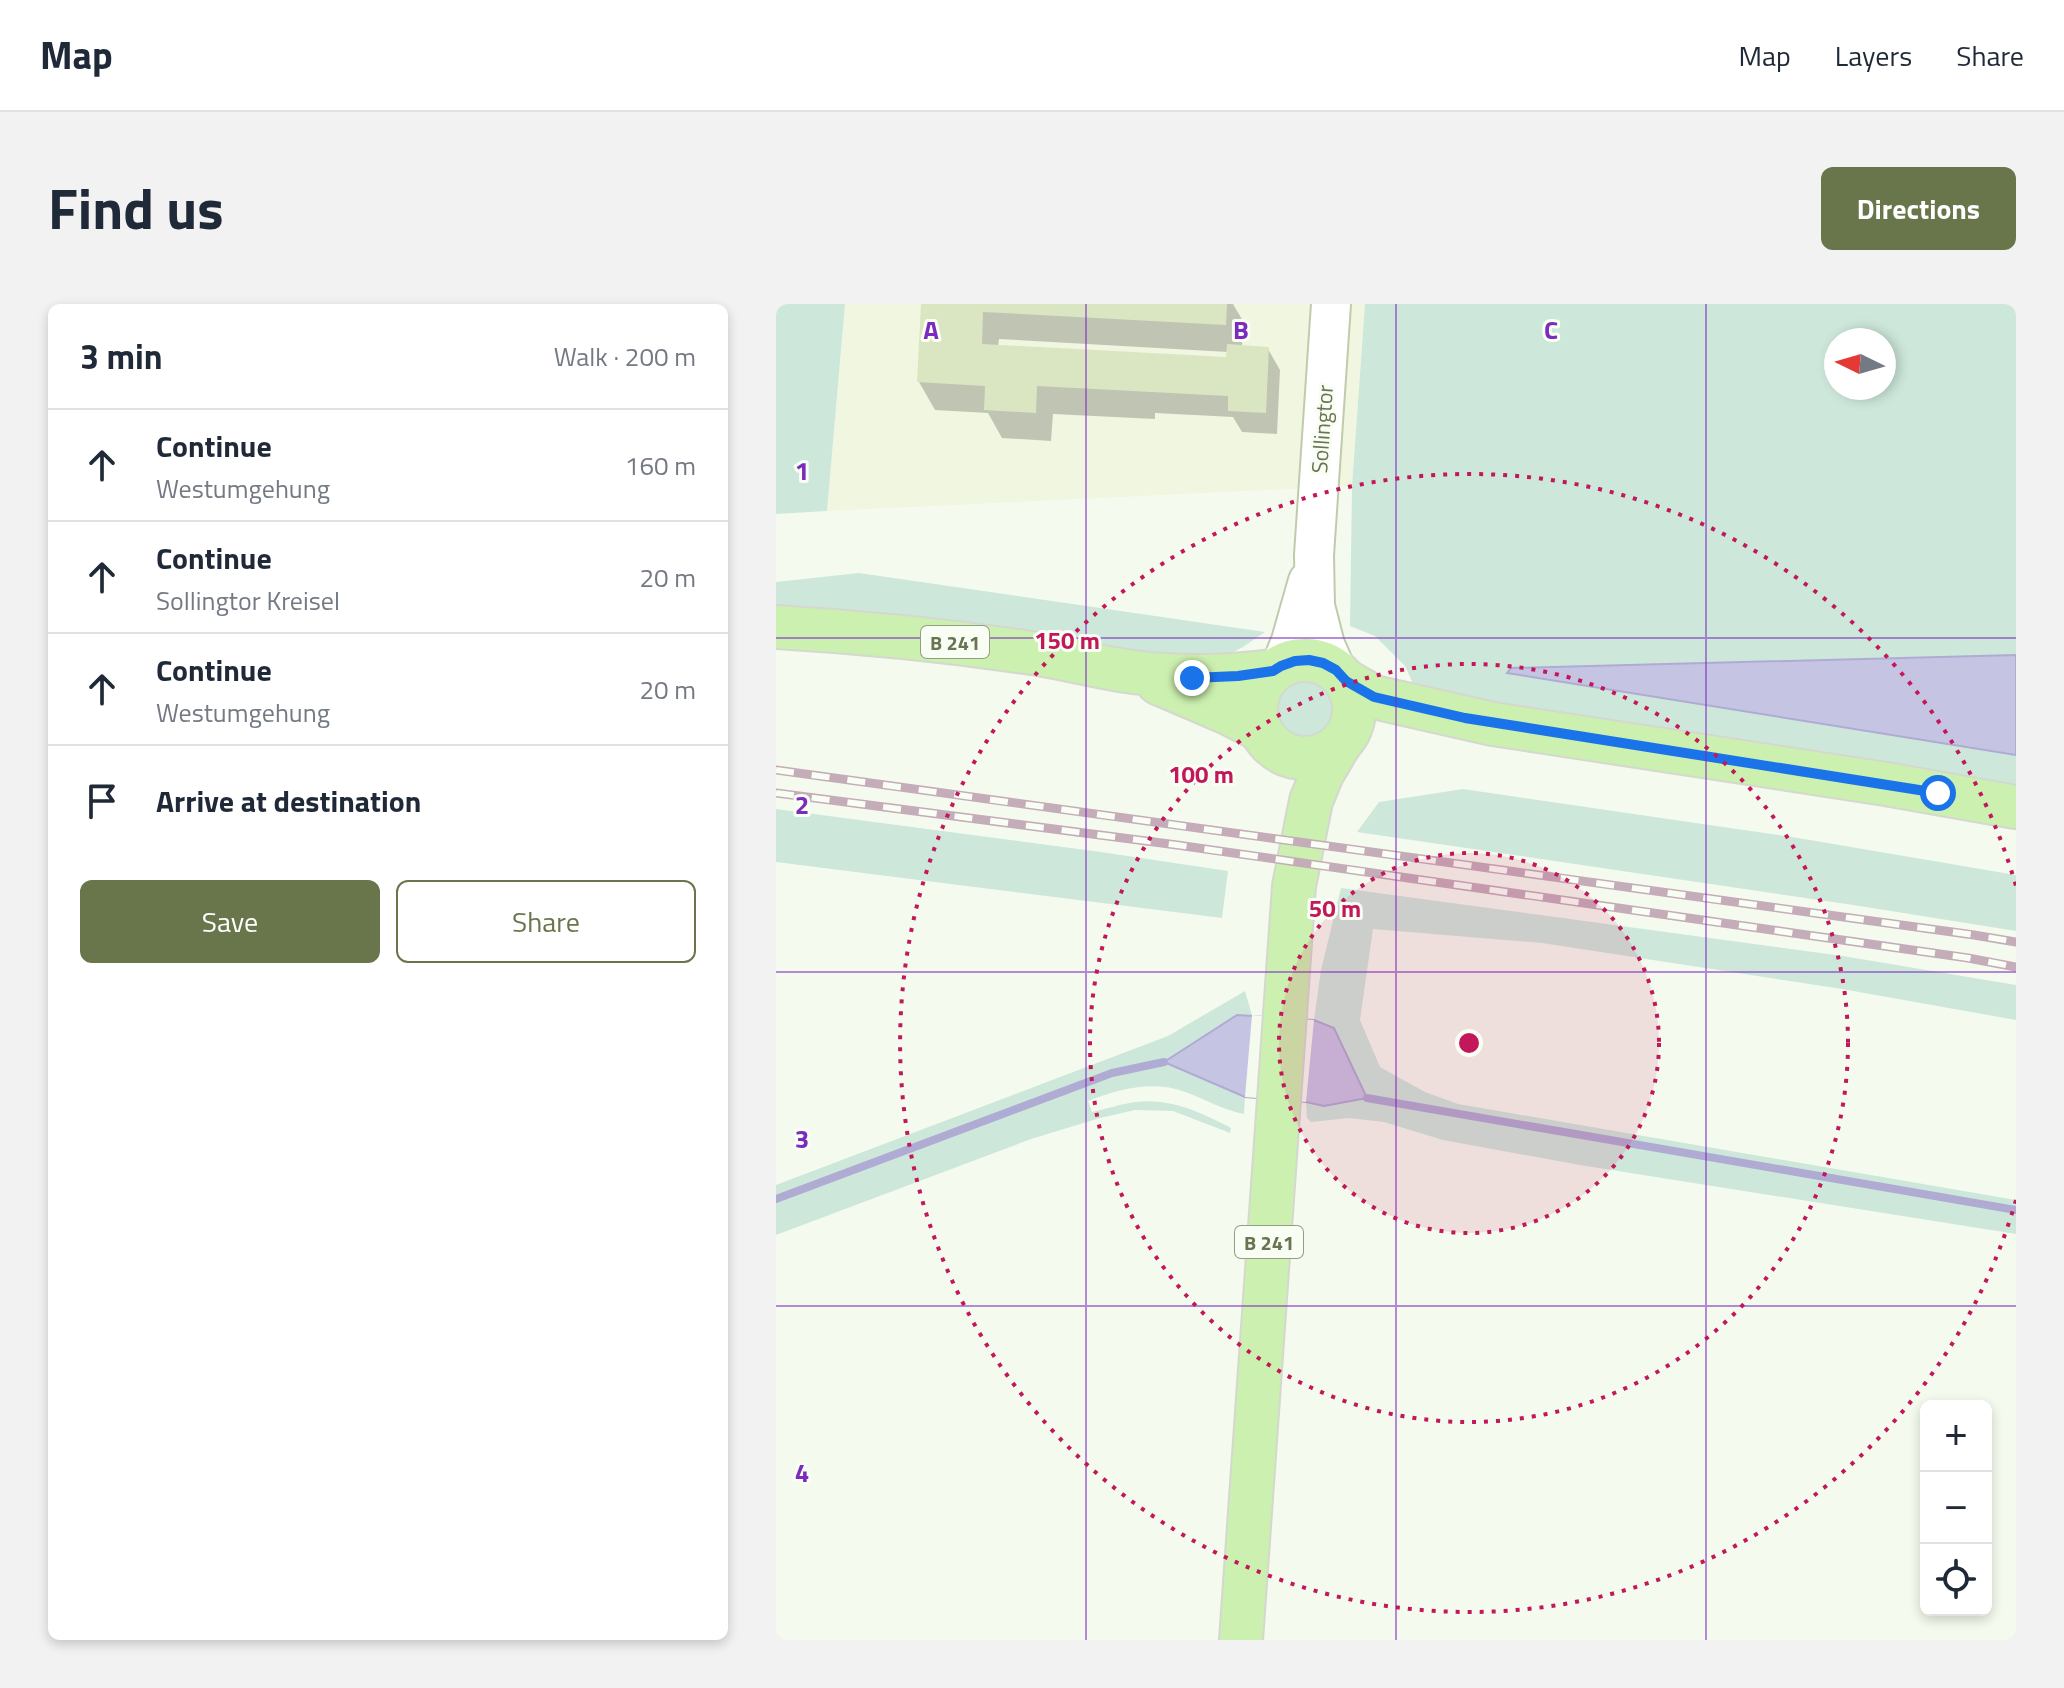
<!DOCTYPE html>
<html lang="en">
<head>
<meta charset="utf-8">
<style>
	body { margin:0; font-family:"Titillium Web",sans-serif; background:#f2f2f3; color:#1f2937 }
	.controls { position:absolute; right:24px; bottom:24px; display:grid; overflow:hidden; border-radius:12px; box-shadow:0 4px 12px #0003 }
	.controls button { width:72px; height:72px; display:grid; place-items:center; padding:0; border:0; border-bottom:2px solid #e0e1e3; background:#fff; color:#1f2937; font:40px sans-serif }
	.compass { position:absolute; left:1048px; top:24px; width:72px; height:72px; border-radius:50%; background:#fff; box-shadow:0 4px 12px #0003; rotate:275deg }
	.stop { position:absolute; width:24px; height:24px; margin:-18px; border:6px solid #1a73e8; border-radius:50%; background:#fff }
	.stop.end { background:#1a73e8; border-color:#fff; box-shadow:0 2px 8px #0008 }
	.list { margin:0; padding:0; list-style:none }
	h2 { display:flex; justify-content:space-between; align-items:center; height:104px; margin:0; padding:0 32px; font-size:34px }
	h2 small { font-size:26px; font-weight:400; color:#747a83 }
	.list li { display:grid; grid-template-columns:52px 1fr auto; gap:24px; align-items:center; box-sizing:border-box; height:112px; padding:0 32px; border-top:2px solid #e0e1e3 }
	.list b { display:block; font-size:30px; white-space:nowrap }
	.list p { margin:0; font-size:26px; white-space:nowrap; color:#747a83 }
	.list em { font-size:26px; font-style:normal; color:#747a83 }
	.actions { display:flex; gap:16px; padding:24px 32px }
	.actions a { flex:1; padding:18px 0; border:2px solid #69764b; border-radius:12px; text-align:center; font-size:28px; color:#69764b }
	.actions .main { background:#69764b; color:#fff }
	.icon { flex:none; width:44px; height:44px; fill:none; stroke:currentColor; stroke-width:2; stroke-linecap:round; stroke-linejoin:round }
	.map { position:relative; flex:none; width:1240px; height:1336px; overflow:hidden; border-radius:12px }
	header { display:flex; align-items:center; gap:48px; box-sizing:border-box; height:112px; padding:0 40px; background:#fff; border-bottom:2px solid #e0e1e3 }
	header strong { font-size:38px }
	nav { display:flex; gap:44px; margin-inline-start:auto; font-size:28px }
	.intro { display:flex; align-items:center; justify-content:space-between; box-sizing:border-box; height:192px; padding:0 48px }
	h1 { margin:0; font-size:56px }
	.button { padding:20px 36px; border-radius:12px; background:#69764b; color:#fff; font-size:28px; font-weight:700 }
	main { display:flex; gap:48px; padding:0 48px }
	aside { flex:1; background:#fff; border-radius:12px; box-shadow:0 4px 12px #0003 }
	.map>svg:first-child { display:block }
	.commercial { fill:#f1f6e0 }
	.green { fill:#cde8db; fill-rule:evenodd }
	.water { fill:#c6c4e3; stroke:#afabd3; stroke-width:2 }
	.pier { fill:#f4fbee }
	.shadow { fill:#0003; fill-rule:evenodd }
	.lines { fill:none; stroke-linecap:round; stroke-linejoin:round }
	.stream { stroke:#afabd3; stroke-width:8 }
	.building { fill:#dae6c2 }
	.secondary-casing { stroke:#c0cbad; stroke-width:42 }
	.primary-casing { stroke:#d5d8cf; stroke-width:46 }
	.secondary { stroke:#fff; stroke-width:38 }
	.primary { stroke:#ccf0af; stroke-width:42 }
	.rail-casing { stroke:#c5acb9; stroke-width:9 }
	.rail { stroke:#f9fef4; stroke-width:6; stroke-dasharray:18; stroke-linecap:butt }
	.route { stroke:#1a73e8; stroke-width:10 }
	.grid { fill:none; stroke:#7b2cbf; stroke-width:2; stroke-opacity:0.55 }
	.ring { fill:none; stroke:#c2185b; stroke-width:4; stroke-dasharray:4 8 }
	.labels { text-anchor:middle; dominant-baseline:central; stroke-width:6; stroke-linejoin:round; paint-order:stroke }
	.shield { fill:#f9fef4; stroke:#959d83; stroke-width:2 }
	.shield-label { font-size:20px; font-weight:bold; fill:#6a7452 }
	.street-label { font-size:22px; fill:#6a7452; stroke:#f9fef4 }
	.grid-label { font-size:26px; text-anchor:middle; font-weight:bold; fill:#7b2cbf; stroke:#f9fef4; stroke-width:6; stroke-linejoin:round; paint-order:stroke }
	.centre { fill:#c2185b; stroke:#f9fef4; stroke-width:4 }
	.ring-label { font-size:24px; text-anchor:middle; font-weight:bold; fill:#c2185b; stroke:#f9fef4; stroke-width:6; stroke-linejoin:round; paint-order:stroke }
</style>
</head>
<body>
<header>
<strong>Map</strong>
<nav><a>Map</a><a>Layers</a><a>Share</a></nav>
</header>
<div class="intro"><h1>Find us</h1><a class="button">Directions</a></div>
<main>
<aside>
<h2>3 min<small>Walk · 200 m</small></h2>
<ul class="list">
<li><svg class="icon" aria-label="ahead" viewBox="0 0 24 24"><path d="M12 20V5M6 11l6-6 6 6"/></svg><div><b>Continue</b><p>Westumgehung</p></div><em>160 m</em></li>
<li><svg class="icon" aria-label="ahead" viewBox="0 0 24 24"><path d="M12 20V5M6 11l6-6 6 6"/></svg><div><b>Continue</b><p>Sollingtor Kreisel</p></div><em>20 m</em></li>
<li><svg class="icon" aria-label="ahead" viewBox="0 0 24 24"><path d="M12 20V5M6 11l6-6 6 6"/></svg><div><b>Continue</b><p>Westumgehung</p></div><em>20 m</em></li>
<li><svg class="icon" aria-label="arrive" viewBox="0 0 24 24"><path d="M6 21V4h12l-3 4 3 4H6"/></svg><div><b>Arrive at destination</b></div></li>
</ul>
<div class="actions"><a class="main">Save</a><a>Share</a></div>
</aside>
<div class="map">
<svg width="1240" height="1336" viewBox="0 0 1240 1336">
	<rect width="100%" height="100%" fill="#f4fbee"/>
	<path class="commercial" d="M69 0H589L576 182 51 207Z"/>
	<g class="green">
		<path d="M0 0H69L51 207 0 210Z"/>
		<path d="M589 0H1240V486L654 392 639 384 629 362 599 332 574 322 576 182ZM1060 36H1108V84H1060Z"/>
		<path d="M83 269 489 328 467 343 434 360 0 308V278Z"/>
		<circle cx="529" cy="405" r="37"/>
		<path d="M687 485 1022 534 1240 571V627L1077 601 581 528 603 498Z"/>
		<path d="M0 505 325 548 452 567 446 614 0 558Z"/>
		<path d="M565 584 1067 652 1240 681V716L1066 685 766 639 597 625 584 716 604 763 649 788 682 800 1240 896V930L804 861 667 836 608 818 573 814 535 818 531 814 530 798 548 802 591 794 559 724 538 716 545 666Z"/>
		<path d="M469 687 476 711H460L389 758 469 793 468 810C447 806 429 795 409 788 376 776 344 785 312 797L316 808C330 805 345 800 359 798 395 794 424 808 455 824L454 829 397 807 359 806 324 814 255 835 0 931V881L392 732Z"/>
	</g>
	<g class="water">
		<path d="M1240 351V451L731 369 735 364Z"/>
		<path d="M461 711 538 716 558 724 591 794 548 802 530 798 469 793 388 758Z"/>
	</g>
	<path class="pier" d="M476 711 538 716 530 798 469 793Z"/>
	<path class="shadow" d="M147 0H457L467 17 466 43 492 45 504 66 501 130 466 128 457 113 379 109V115L277 110 275 137 226 134 212 109 159 106 143 78ZM223 35 452 48V55L222 43Z"/>
	<g class="lines">
		<g class="stream">
			<path d="M591 794 1240 906"/>
			<path d="M0 895 336 769 388 758"/>
		</g>
	</g>
	<path class="building" d="M145 0H451L450 21 207 8 206 40 450 53 451 40 493 43 490 109 452 107V92L261 82 260 109 208 106 209 82 141 78Z"/>
	<g class="lines">
		<g class="secondary-casing">
			<g id="secondary">
				<path d="M555 0 538 251 539 302 549 341 560 366"/>
				<path d="M505 362 515 337 532 277"/>
			</g>
		</g>
		<g class="primary-casing">
			<g id="primary">
				<path d="M0 323C84 328 166 336 249 348 286 353 321 363 357 368 405 374 450 373 497 367"/>
				<circle cx="529" cy="405" r="49"/>
				<path d="M570 377 598 393 717 420 1110 480 1240 503"/>
				<path d="M382 379 452 409 485 426"/>
				<path d="M465 1336 518 582 535 497 546 470 563 441"/>
			</g>
		</g>
		<use href="#secondary" class="secondary"/>
		<use href="#primary" class="primary"/>
		<g class="rail-casing">
			<g id="rail">
				<path d="M0 466 1198 631 1240 638"/>
				<path d="M0 489 401 541 1192 654 1240 663"/>
			</g>
		</g>
		<use href="#rail" class="rail"/>
	</g>
	<g class="lines">
		<path class="route" d="M416 374 462 372 497 367 505 362 519 357 533 356 547 359 560 366 570 377 598 393 689 414 1162 489"/>
	</g>
	<path class="grid" d="M310 0V1336M620 0V1336M930 0V1336M0 334H1240M0 668H1240M0 1002H1240"/>
	<circle cx="693" cy="739" r="190" fill="#c2185b" fill-opacity=".12"/>
	<g class="ring">
		<circle cx="693" cy="739" r="190"/>
		<circle cx="693" cy="739" r="379"/>
		<path d="M1240 896A569 569 0 1 1 1240 582"/>
	</g>
	<g class="labels">
		<g class="shield">
			<rect x="145" y="322" width="68" height="32" rx="6"/>
			<rect x="459" y="922" width="68" height="32" rx="6"/>
		</g>
		<g class="shield-label">
			<text x="179" y="338">B 241</text>
			<text x="493" y="938">B 241</text>
		</g>
		<g class="street-label">
			<text transform="translate(546 125) rotate(-86)">Sollingtor</text>
		</g>
	</g>
	<g class="grid-label">
		<text x="155" y="35">A</text>
		<text x="465" y="35">B</text>
		<text x="775" y="35">C</text>
		<text x="26" y="176">1</text>
		<text x="26" y="510">2</text>
		<text x="26" y="844">3</text>
		<text x="26" y="1178">4</text>
	</g>
	<circle cx="693" cy="739" r="12" class="centre"/>
	<g class="ring-label">
		<text x="291" y="345">150 m</text>
		<text x="425" y="479">100 m</text>
		<text x="559" y="613">50 m</text>
	</g>
</svg>
<div class="controls">
<button>+</button>
<button>−</button>
<button><svg class="icon" aria-label="locate" viewBox="0 0 24 24"><circle cx="12" cy="12" r="6"/><path d="M12 2v4M12 18v4M2 12h4M18 12h4"/></svg></button>
</div>
<svg class="compass" viewBox="-18 -18 36 36"><path d="M0-13l5 13h-10z" fill="#e53935"/><path d="M0 13l5-13h-10z" fill="#747a83"/></svg>
<div class="stop" style="left:1162px;top:489px"></div>
<div class="stop end" style="left:416px;top:374px"></div>
</div>
</main>
</body>
</html>
